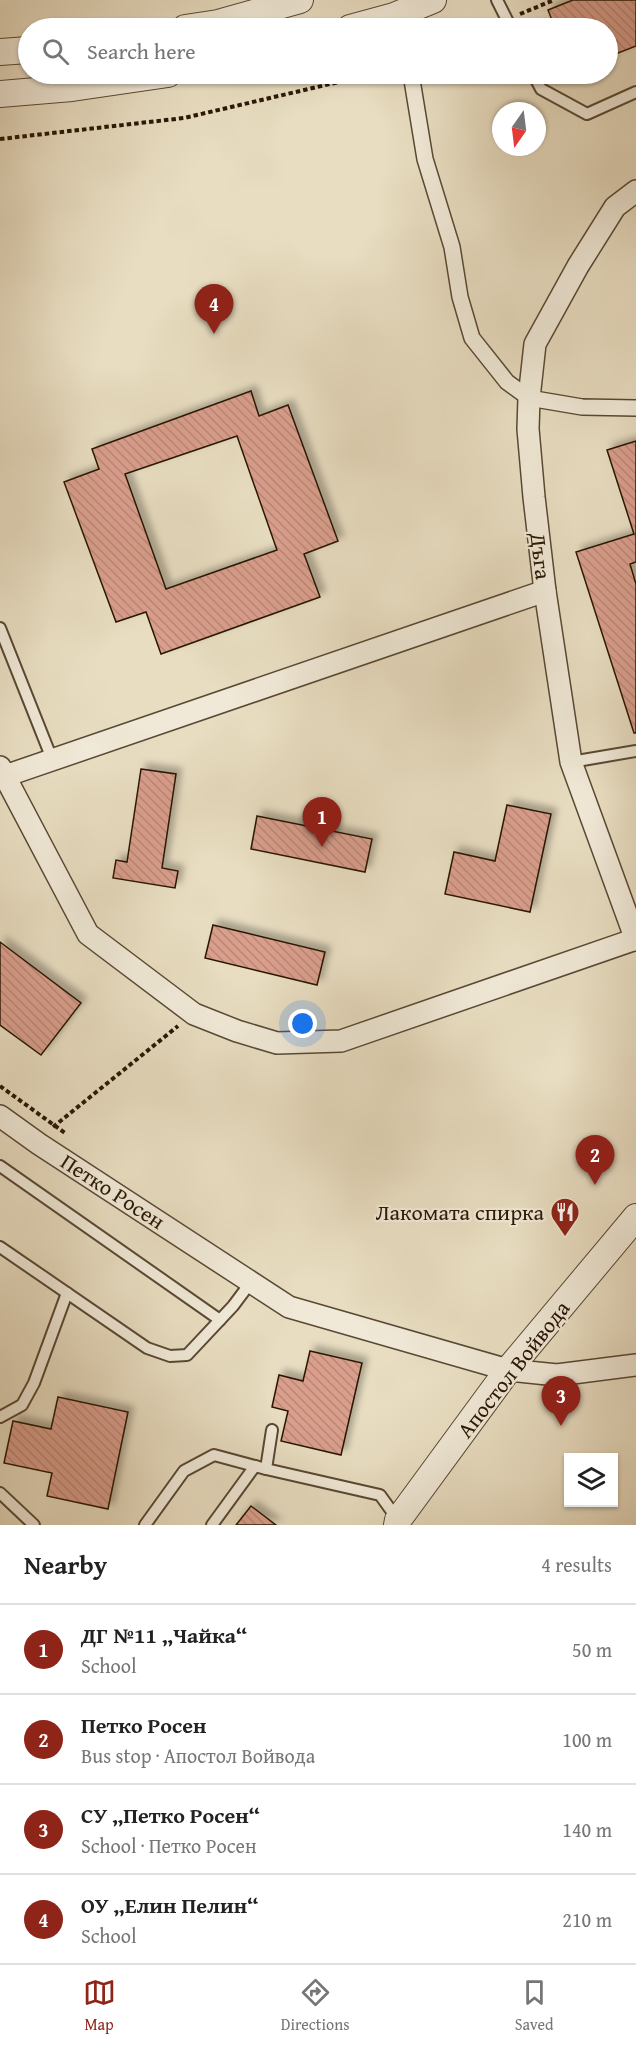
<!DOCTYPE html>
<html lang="en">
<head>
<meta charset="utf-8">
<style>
	body { margin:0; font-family:"Gentium Book Plus",serif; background:#f6f6f6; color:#222 }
	.controls { position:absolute; right:18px; bottom:18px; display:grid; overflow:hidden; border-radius:0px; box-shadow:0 2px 4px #0004 }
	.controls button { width:54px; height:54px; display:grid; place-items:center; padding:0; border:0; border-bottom:2px solid #e0e0e0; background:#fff; color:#222; font:30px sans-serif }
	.compass { position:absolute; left:492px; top:102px; width:54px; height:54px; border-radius:50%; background:#fff; box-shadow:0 2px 4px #0004; rotate:194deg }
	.you { position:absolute; left:303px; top:1024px; width:21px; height:21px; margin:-15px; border:4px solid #fff; border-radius:50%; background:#1a73e8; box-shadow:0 0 0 9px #1a73e833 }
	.badge { display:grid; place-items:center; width:39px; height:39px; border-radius:50%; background:#8f2418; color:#fff; font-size:20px; font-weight:700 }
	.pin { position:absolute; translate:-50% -50px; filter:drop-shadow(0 2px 3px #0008) }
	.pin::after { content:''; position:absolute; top:32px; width:21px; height:18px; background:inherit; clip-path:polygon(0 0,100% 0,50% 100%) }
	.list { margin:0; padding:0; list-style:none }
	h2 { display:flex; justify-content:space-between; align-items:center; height:78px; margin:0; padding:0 24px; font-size:26px }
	h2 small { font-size:20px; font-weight:400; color:#767676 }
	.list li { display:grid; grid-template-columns:39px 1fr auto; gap:18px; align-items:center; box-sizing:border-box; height:90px; padding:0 24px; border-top:2px solid #e0e0e0 }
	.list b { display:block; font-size:22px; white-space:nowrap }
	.list p { margin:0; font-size:20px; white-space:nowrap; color:#767676 }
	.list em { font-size:20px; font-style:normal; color:#767676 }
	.icon { flex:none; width:33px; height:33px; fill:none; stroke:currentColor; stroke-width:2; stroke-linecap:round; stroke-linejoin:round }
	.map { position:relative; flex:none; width:636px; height:1525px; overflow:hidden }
	.search { position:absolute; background:#fff; box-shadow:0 2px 4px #0004; left:18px; right:18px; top:18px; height:66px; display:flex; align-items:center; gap:15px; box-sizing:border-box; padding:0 21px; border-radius:33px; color:#767676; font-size:22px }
	.sheet { height:438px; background:#fff }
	nav { display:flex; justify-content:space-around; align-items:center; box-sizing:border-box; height:84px; border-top:2px solid #e0e0e0; background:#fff; font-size:16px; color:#767676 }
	nav a { display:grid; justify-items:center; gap:3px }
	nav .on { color:#8f2418 }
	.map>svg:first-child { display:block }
	.building { fill:url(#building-back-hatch); stroke:#291705; stroke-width:1.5; fill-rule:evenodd; filter:url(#shadow) }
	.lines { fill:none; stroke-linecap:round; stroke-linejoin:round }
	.service-casing { stroke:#594834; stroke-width:14 }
	.pedestrian-casing { stroke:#594834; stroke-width:18 }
	.minor-casing { stroke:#594834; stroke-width:24 }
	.tertiary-casing { stroke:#594834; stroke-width:28 }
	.path { stroke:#291705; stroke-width:4; stroke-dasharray:4.5 3; stroke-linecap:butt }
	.service { stroke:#f0e9d7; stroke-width:10 }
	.pedestrian { stroke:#f0e9d7; stroke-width:15 }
	.minor { stroke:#f0e9d7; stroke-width:21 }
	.tertiary { stroke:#f0e9d7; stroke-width:26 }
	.labels { text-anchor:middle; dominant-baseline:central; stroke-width:4.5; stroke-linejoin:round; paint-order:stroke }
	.street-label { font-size:22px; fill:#291705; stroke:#f0e9d7 }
	.poi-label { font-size:22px; fill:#291705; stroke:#f0e9d7; text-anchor:end }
</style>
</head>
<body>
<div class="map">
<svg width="636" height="1525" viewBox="0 0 636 1525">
	<defs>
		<pattern id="building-back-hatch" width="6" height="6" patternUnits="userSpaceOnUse" patternTransform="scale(1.5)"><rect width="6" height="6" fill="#d99e8c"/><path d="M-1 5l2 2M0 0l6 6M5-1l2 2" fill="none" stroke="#ba8777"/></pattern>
		<filter id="shadow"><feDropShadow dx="5.5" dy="-5.5" stdDeviation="3" flood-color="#0004"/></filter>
	</defs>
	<rect width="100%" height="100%" fill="#e8ddc1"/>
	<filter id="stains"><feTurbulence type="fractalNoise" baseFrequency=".00333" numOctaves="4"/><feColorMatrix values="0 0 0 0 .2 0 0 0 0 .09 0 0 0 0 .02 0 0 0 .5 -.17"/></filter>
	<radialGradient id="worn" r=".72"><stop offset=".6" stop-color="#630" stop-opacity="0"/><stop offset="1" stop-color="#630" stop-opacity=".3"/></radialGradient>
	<g class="building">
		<path d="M573 0H636V46L608 57V28H555L548 10Z"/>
		<path d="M251 391 259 416 288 405 338 541 304 554 320 597 161 654 146 612 116 622 64 482 99 469 92 449ZM237 436 277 550 166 589 125 474Z"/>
		<path d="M636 441V562L630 564 636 584V733H634L576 552 634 534 607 450Z"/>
		<path d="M141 769 176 774 162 868 178 871 175 888 113 878 116 860 127 862Z"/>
		<path d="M507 805 551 814 530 912 445 894 454 852 495 861Z"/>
		<path d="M257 816 372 839 365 872 251 849Z"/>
		<path d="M213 925 325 952 317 985 205 958Z"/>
		<path d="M0 942 81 1003 41 1055 0 1025Z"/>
		<path d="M310 1351 362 1363 341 1455 281 1441 288 1411 272 1407 279 1375 303 1381Z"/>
		<path d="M58 1397 128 1412 108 1509 47 1496 52 1473 4 1463 13 1421 51 1429Z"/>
		<path d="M251 1506 276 1525H236Z"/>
	</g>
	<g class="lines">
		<g class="service-casing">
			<g id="service">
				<path d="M497 0 511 28"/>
				<path d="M533 74 541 89 587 114 636 92"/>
				<path d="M0 628 52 759"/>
				<path d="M571 762 636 751"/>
				<path d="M0 1166 220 1320"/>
				<path d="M0 1247 147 1348 170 1356 187 1355 233 1306 251 1282"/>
				<path d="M0 1417 22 1405 34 1383 67 1293"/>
				<path d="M272 1430 266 1469 380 1495 398 1520"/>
				<path d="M0 1493 34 1525"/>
				<path d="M145 1525 184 1471 214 1455 266 1469"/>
				<path d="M212 1525 255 1466"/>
			</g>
		</g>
		<g class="pedestrian-casing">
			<path id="pedestrian" d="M411 74 425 159 452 247 460 297 472 338 507 382 529 398 582 407 636 408"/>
		</g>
		<g class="minor-casing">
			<g id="minor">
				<path d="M636 191 615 207 578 266 535 344 529 398 528 429 534 497 545 591 571 762 636 940"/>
				<path d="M0 767 88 934 194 1014 237 1031 277 1043 341 1041 636 939"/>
				<path d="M5 776 545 591"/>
				<path d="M0 1116 39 1144 289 1307 508 1370 557 1375 636 1365"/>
			</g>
		</g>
		<g class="tertiary-casing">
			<g id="tertiary">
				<path d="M185 28 218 23 300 0"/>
				<path d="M350 28 394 16 433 0"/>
				<path d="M0 52 28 50"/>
				<path d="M0 94 72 88 168 74"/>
				<path d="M397 1525 398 1520 508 1370 636 1217"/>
			</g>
		</g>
		<g class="path">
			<path d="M520 14 554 0"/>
			<path d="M0 139 184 118 373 74"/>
			<path d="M0 1086 65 1133"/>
			<path d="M53 1127 178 1026"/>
		</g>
		<use href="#service" class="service"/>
		<use href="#pedestrian" class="pedestrian"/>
		<use href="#minor" class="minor"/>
		<use href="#tertiary" class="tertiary"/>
	</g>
	<defs>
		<g id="restaurant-pin" transform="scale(1.5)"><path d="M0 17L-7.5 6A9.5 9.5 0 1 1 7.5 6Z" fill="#8f2418" stroke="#f0e9d7"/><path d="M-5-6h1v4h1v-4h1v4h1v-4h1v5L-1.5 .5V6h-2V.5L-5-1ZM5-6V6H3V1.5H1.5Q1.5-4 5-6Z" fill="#fff"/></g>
	</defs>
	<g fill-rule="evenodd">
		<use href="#restaurant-pin" x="565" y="1212"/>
	</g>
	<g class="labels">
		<g class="street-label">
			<text transform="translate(541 556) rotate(83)">Дъга</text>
			<text transform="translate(113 1191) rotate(33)">Петко Росен</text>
			<text transform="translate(513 1369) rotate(-52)">Апостол Войвода</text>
		</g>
		<g class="poi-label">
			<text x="544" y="1212">Лакомата спирка</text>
		</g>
	</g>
	<rect width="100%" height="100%" filter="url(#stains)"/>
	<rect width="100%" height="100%" fill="url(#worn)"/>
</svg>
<div class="controls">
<button><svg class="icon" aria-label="layers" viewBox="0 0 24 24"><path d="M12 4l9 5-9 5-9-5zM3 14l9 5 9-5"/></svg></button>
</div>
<svg class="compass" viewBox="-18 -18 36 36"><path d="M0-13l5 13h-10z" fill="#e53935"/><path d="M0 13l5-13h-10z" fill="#767676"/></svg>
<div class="you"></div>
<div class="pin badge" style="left:322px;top:847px">1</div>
<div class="pin badge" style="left:595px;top:1185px">2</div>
<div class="pin badge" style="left:561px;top:1426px">3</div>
<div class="pin badge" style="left:214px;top:334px">4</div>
<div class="search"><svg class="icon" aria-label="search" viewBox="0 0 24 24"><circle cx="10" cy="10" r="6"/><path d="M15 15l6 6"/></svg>Search here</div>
</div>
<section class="sheet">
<h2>Nearby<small>4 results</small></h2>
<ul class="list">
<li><span class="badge">1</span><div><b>ДГ №11 „Чайка“</b><p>School</p></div><em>50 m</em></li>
<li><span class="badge">2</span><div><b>Петко Росен</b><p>Bus stop · Апостол Войвода</p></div><em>100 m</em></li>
<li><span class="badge">3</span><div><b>СУ „Петко Росен“</b><p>School · Петко Росен</p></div><em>140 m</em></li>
<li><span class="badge">4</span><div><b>ОУ „Елин Пелин“</b><p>School</p></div><em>210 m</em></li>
</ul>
</section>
<nav>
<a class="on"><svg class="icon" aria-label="map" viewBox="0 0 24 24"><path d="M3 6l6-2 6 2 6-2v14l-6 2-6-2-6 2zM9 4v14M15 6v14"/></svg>Map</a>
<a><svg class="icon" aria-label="directions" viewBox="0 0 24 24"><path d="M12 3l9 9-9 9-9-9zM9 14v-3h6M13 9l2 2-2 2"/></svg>Directions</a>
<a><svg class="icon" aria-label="saved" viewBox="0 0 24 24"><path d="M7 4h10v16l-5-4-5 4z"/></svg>Saved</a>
</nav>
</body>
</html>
